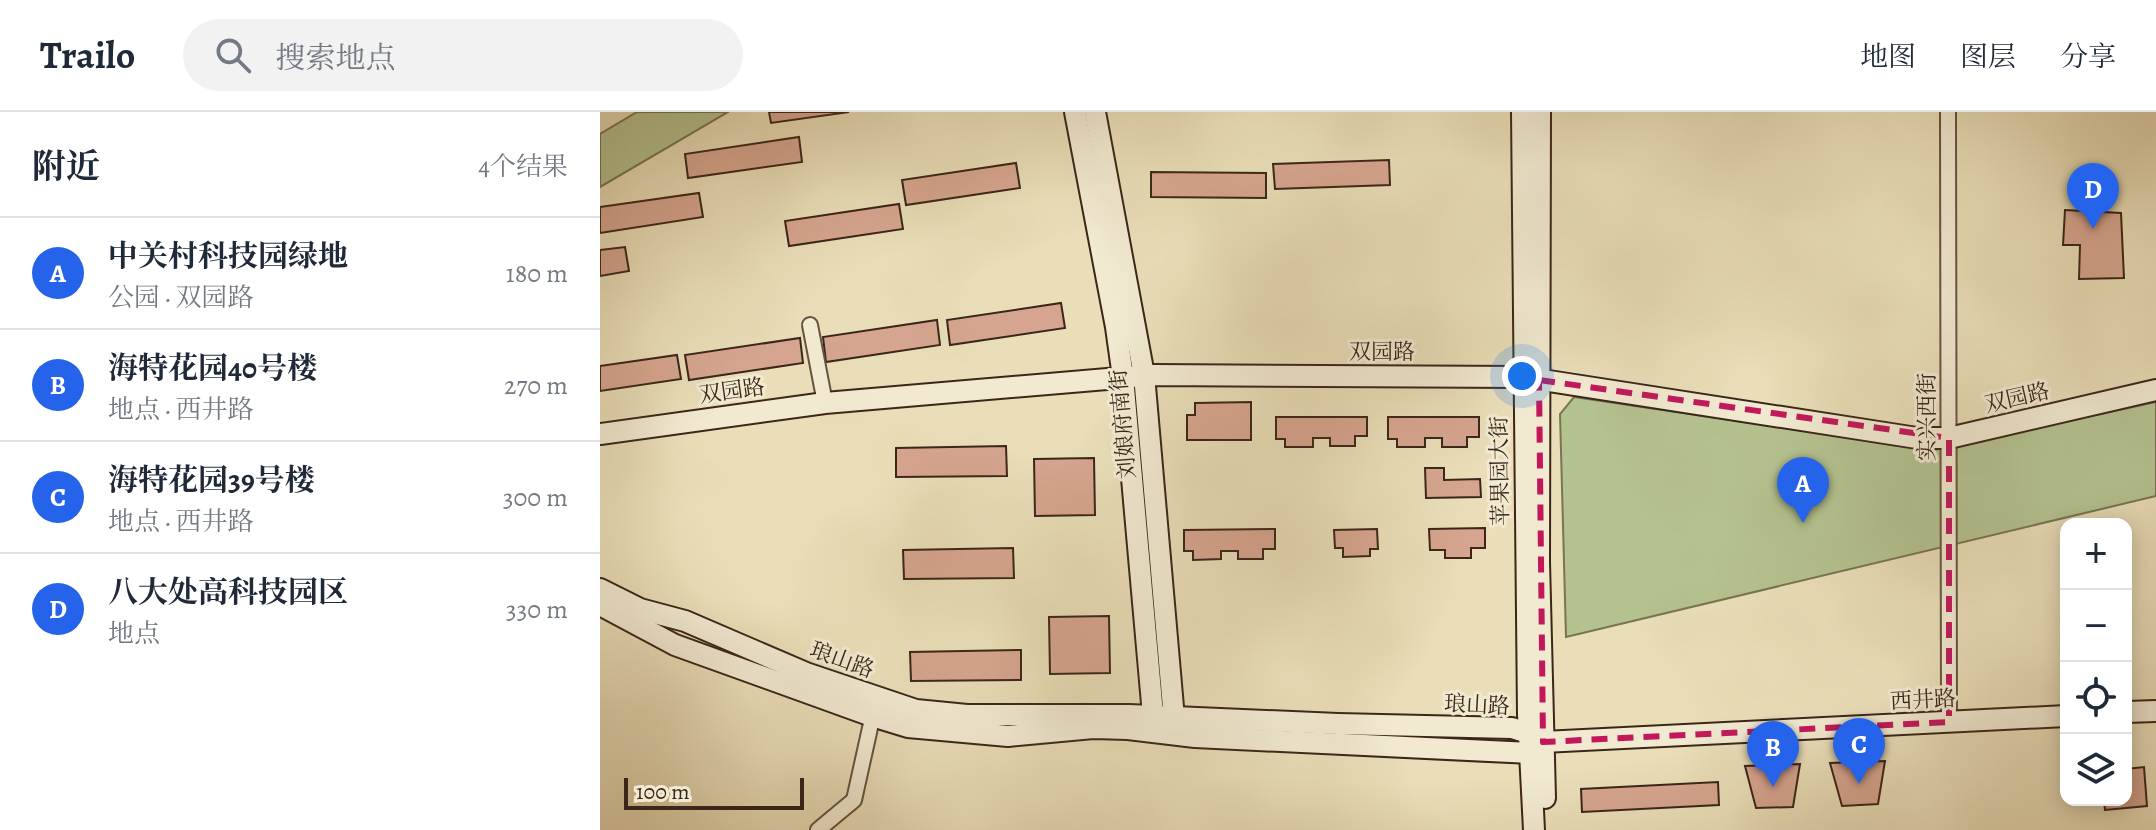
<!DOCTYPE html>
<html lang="zh">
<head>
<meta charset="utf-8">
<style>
	body { margin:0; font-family:Alegreya,"Noto Serif SC",serif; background:#f2f2f3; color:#1f2937 }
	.controls { position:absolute; right:24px; bottom:24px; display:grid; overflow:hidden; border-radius:16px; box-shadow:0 4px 20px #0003 }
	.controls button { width:72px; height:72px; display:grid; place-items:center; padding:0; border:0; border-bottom:2px solid #e0e1e3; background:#fff; color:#1f2937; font:40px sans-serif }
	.scale { position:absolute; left:24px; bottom:20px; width:180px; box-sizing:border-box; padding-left:8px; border:4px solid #3b2619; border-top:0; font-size:22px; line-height:28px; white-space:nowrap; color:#3b2619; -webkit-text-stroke:6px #f1ead1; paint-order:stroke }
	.you { position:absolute; left:922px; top:264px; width:28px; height:28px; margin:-20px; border:6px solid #fff; border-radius:50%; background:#1a73e8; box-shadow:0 0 0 12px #1a73e833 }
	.badge { display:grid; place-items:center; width:52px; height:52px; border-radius:50%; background:#2563eb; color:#fff; font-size:26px; font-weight:700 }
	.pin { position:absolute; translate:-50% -66px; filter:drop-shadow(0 2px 4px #0008) }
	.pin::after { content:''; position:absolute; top:42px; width:28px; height:24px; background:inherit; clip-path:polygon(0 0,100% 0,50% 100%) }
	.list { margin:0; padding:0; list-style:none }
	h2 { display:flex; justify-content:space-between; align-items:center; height:104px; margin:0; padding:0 32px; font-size:34px }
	h2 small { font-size:26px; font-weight:400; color:#747a83 }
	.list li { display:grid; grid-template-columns:52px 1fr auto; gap:24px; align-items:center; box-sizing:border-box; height:112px; padding:0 32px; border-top:2px solid #e0e1e3 }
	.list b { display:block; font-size:30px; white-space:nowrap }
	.list p { margin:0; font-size:26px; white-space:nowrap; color:#747a83 }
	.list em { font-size:26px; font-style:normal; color:#747a83 }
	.icon { flex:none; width:44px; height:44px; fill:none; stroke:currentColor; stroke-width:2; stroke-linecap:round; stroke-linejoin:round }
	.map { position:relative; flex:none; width:1556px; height:718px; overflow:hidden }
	header { display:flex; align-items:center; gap:48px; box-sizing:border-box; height:112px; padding:0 40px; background:#fff; border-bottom:2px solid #e0e1e3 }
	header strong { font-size:38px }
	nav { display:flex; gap:44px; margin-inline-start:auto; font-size:28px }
	.search { width:560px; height:72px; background:#f2f2f3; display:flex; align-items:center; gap:20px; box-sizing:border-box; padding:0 28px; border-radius:44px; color:#747a83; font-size:30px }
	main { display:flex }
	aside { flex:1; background:#fff }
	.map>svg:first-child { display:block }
	.green { fill:#b4c290; stroke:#787454; stroke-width:2 }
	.building { fill:#d6a58f; stroke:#3b2619; stroke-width:2 }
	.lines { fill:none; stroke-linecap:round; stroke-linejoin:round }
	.street-casing { stroke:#665441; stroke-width:18 }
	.secondary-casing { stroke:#3b2619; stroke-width:24 }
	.street { stroke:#f1ead1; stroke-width:14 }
	.secondary { stroke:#f1ead1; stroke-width:20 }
	.marked { fill:none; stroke:#c2185b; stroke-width:6; stroke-dasharray:16 10; stroke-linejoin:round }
	.labels { text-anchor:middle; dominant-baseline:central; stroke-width:6; stroke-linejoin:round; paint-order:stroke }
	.street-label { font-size:22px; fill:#3b2619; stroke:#f1ead1 }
</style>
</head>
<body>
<header>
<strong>Trailo</strong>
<div class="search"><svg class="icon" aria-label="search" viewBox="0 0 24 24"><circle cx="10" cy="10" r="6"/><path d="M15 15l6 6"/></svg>搜索地点</div>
<nav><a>地图</a><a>图层</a><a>分享</a></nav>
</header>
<main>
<aside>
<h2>附近<small>4个结果</small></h2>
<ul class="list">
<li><span class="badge">A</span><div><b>中关村科技园绿地</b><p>公园 · 双园路</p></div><em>180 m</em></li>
<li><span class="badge">B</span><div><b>海特花园40号楼</b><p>地点 · 西井路</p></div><em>270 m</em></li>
<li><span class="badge">C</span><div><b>海特花园39号楼</b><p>地点 · 西井路</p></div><em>300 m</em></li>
<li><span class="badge">D</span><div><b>八大处高科技园区</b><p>地点</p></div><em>330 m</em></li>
</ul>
</aside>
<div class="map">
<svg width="1556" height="718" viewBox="0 0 1556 718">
	<rect width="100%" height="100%" fill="#e9deb8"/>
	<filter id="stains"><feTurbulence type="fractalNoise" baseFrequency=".0025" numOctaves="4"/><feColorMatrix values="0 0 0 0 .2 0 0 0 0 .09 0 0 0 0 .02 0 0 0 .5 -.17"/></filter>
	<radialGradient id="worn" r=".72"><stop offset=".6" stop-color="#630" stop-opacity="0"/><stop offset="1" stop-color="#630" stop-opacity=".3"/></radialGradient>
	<g class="green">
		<path d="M37 0H128L0 75V22Z"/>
		<path d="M974 285 1334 338 1556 290V384L966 525 960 302Z"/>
	</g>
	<g class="building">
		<path d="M169 0H249L171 11Z"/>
		<path d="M199 25 202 50 88 66 85 42Z"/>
		<path d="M789 48 790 73 675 77 673 52Z"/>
		<path d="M416 51 420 76 306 93 302 68Z"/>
		<path d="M551 60 666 61V86L551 85Z"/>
		<path d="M99 81 103 105 0 121V95Z"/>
		<path d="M299 92 303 117 189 134 185 109Z"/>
		<path d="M1465 98 1521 101 1524 166 1479 167 1480 133H1463Z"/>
		<path d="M25 135 29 159 0 164V138Z"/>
		<path d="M461 191 465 216 350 233 347 208Z"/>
		<path d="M337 208 340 233 226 250 223 225Z"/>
		<path d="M200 226 203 251 89 268 85 243Z"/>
		<path d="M77 243 81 267 0 279V254Z"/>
		<path d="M651 290V328H587V303H595V291Z"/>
		<path d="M676 305H767V324H755V334H730V326H713V335H685V327H676Z"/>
		<path d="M788 305H879V325H867V335H842V326H825V335H797V327H788Z"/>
		<path d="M406 334 407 364 296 365V336Z"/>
		<path d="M494 346 495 403 435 404 434 347Z"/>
		<path d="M825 356H844V368L880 367 881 385 826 386Z"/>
		<path d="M885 416V436H871V446H845V438H830L829 417Z"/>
		<path d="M675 417V437H663V447H638V439H621V447L593 448V439H584V418Z"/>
		<path d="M777 417 778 437H770V444L743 445V436H735L734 418Z"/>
		<path d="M413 436 414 466 304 467 303 438Z"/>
		<path d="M509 504 510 561 450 562 449 505Z"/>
		<path d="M421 538V568L311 569 310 540Z"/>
		<path d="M1285 649 1278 692 1242 694 1230 651Z"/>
		<path d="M1200 652 1193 695 1156 696 1145 654Z"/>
		<path d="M1544 655 1547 694 1505 698 1504 688H1526V657Z"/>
		<path d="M1118 670 1119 693 982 700 981 677Z"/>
	</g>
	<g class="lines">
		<g class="street-casing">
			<g id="street">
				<path d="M1348 0 1349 610"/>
				<path d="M210 213 225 291"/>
				<path d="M218 718 254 688 274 598"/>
			</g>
		</g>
		<g class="secondary-casing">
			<g id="secondary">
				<path d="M475 0 516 215 523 265 554 614"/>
				<path d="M495 0 544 263 575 618"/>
				<path d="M922 0 928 602 934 718"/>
				<path d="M940 0 939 450 945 686"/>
				<path d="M0 322 225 291 554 263 923 265 1317 326H1349L1556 278"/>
				<path d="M0 477 40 497 85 509 206 561 316 598 367 603H529L738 612 912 616 928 621 943 630"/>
				<path d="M0 493 75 533 272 604 308 615 408 624 493 616 528 617 595 625 929 641 943 630"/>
				<path d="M1526 600 1556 599"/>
				<path d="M943 630 1466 604"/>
			</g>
		</g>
		<use href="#street" class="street"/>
		<use href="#secondary" class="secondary"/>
	</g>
	<path class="marked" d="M939 268 1349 326V610L943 630Z"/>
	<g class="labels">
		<g class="street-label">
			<text x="782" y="240">双园路</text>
			<text transform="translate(132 279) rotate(-8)">双园路</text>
			<text transform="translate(1417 286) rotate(-13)">双园路</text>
			<text transform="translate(1327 305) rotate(-90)">实兴西街</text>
			<text transform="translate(523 312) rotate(-95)">刘娘府南街</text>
			<text transform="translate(900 359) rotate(-91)">苹果园大街</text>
			<text transform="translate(242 548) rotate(20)">琅山路</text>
			<text transform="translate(1323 588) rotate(-3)">西井路</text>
			<text transform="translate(877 593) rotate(3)">琅山路</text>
		</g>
	</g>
	<rect width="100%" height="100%" filter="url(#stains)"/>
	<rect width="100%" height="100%" fill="url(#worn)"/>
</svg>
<div class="controls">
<button>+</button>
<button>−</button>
<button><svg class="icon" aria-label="locate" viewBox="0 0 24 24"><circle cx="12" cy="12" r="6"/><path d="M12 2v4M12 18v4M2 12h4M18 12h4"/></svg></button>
<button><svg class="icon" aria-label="layers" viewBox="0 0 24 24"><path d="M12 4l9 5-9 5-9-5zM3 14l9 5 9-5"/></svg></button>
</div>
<div class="scale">100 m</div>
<div class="you"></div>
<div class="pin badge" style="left:1203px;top:411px">A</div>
<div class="pin badge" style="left:1173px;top:675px">B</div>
<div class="pin badge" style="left:1259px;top:672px">C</div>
<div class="pin badge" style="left:1493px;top:117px">D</div>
</div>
</main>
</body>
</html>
